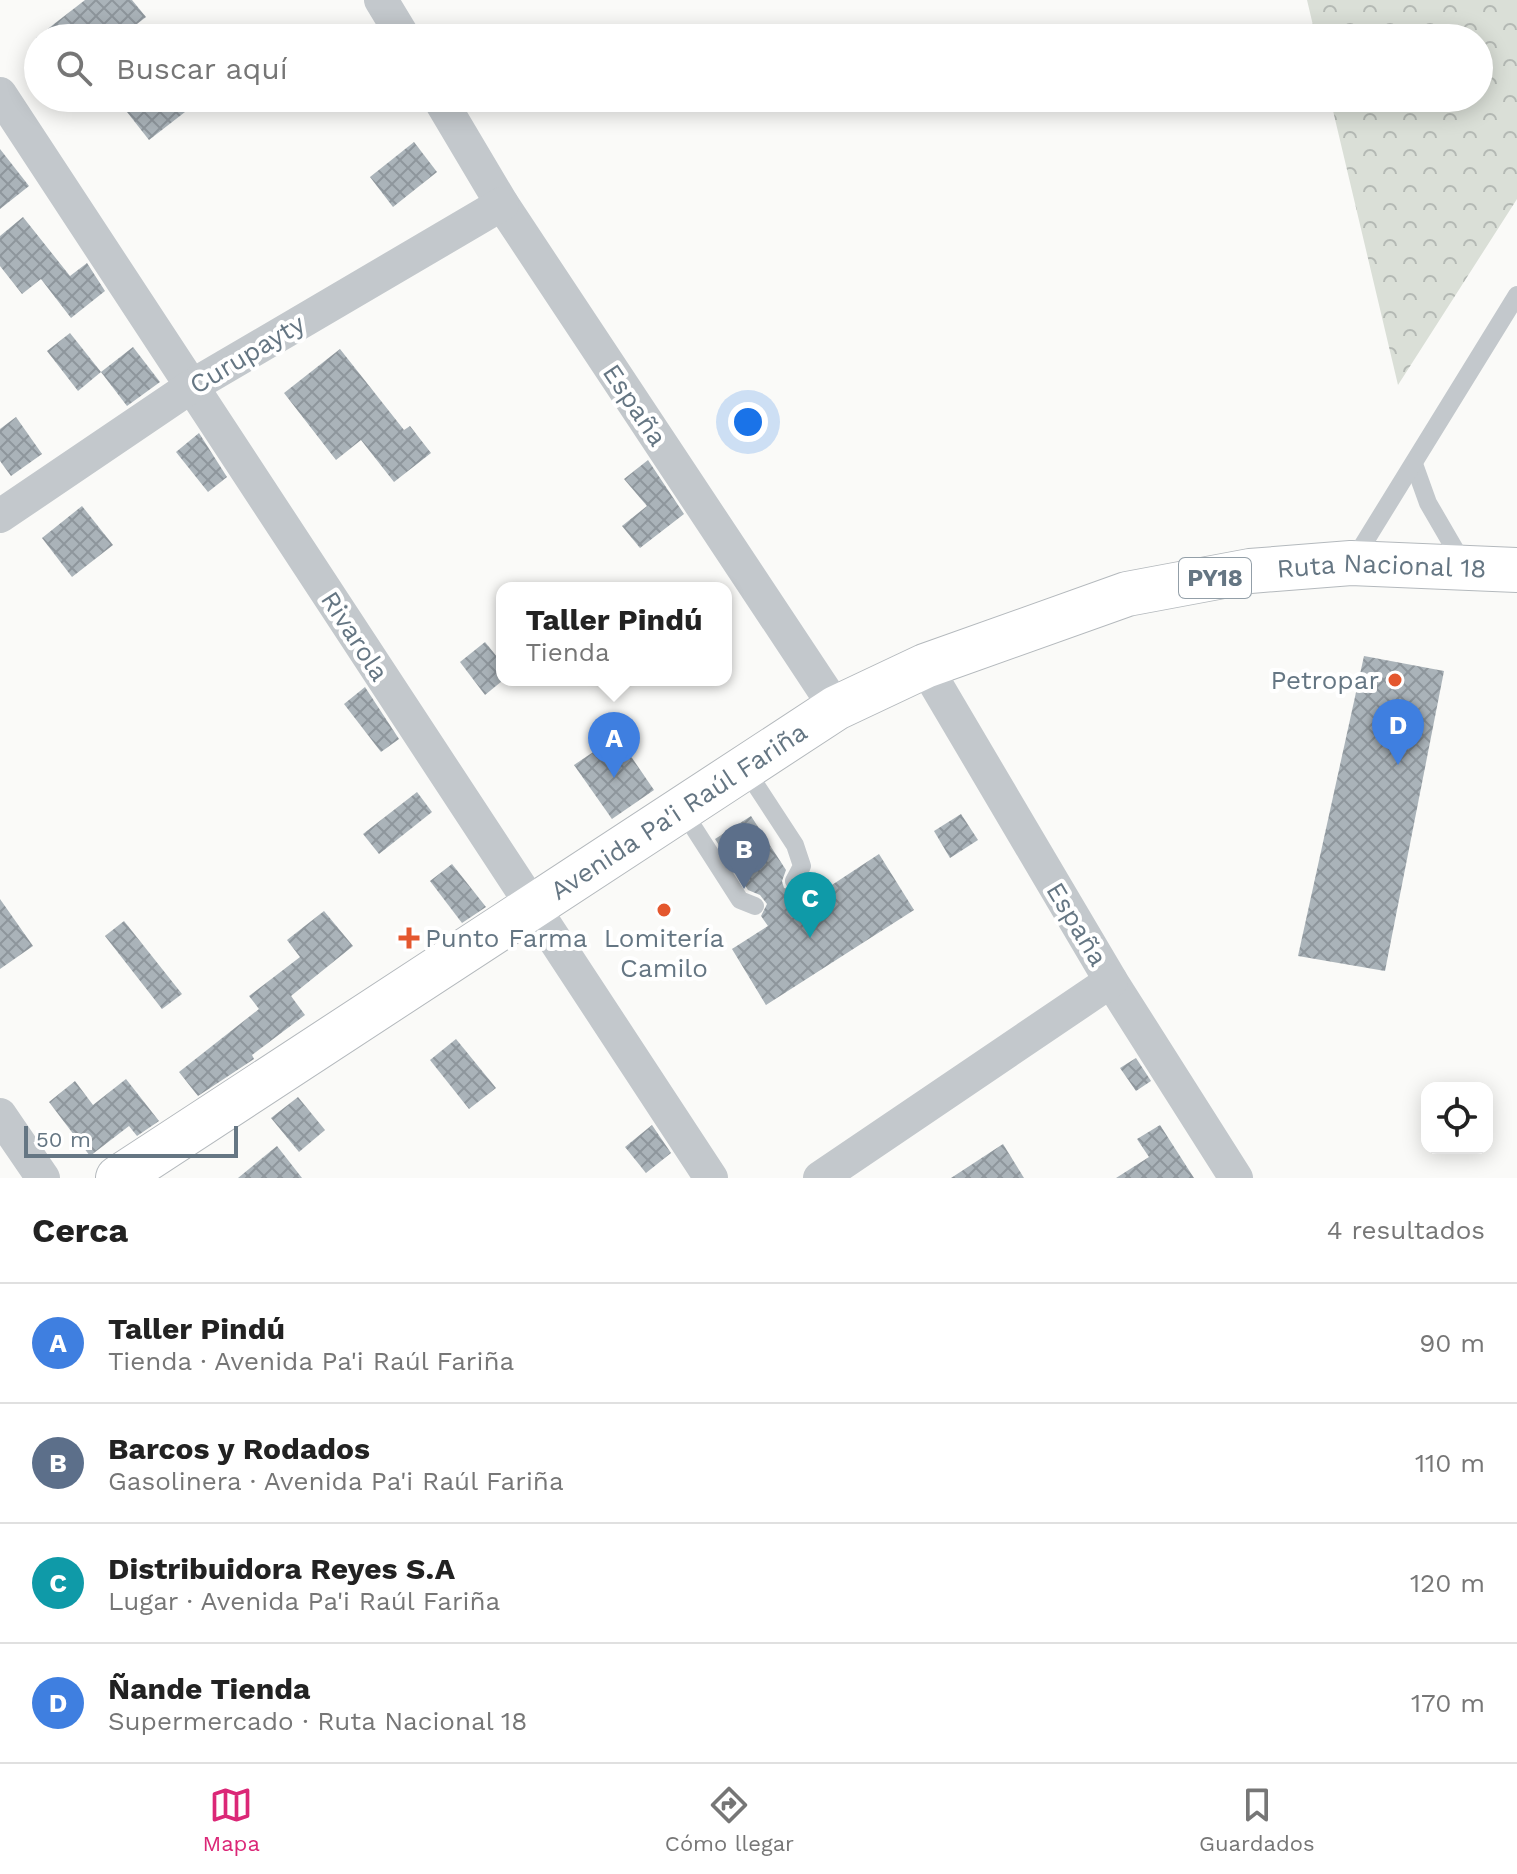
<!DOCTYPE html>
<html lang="es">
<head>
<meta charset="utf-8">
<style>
	body { margin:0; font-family:"Work Sans",sans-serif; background:#f6f6f6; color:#222 }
	.controls { position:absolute; right:24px; bottom:24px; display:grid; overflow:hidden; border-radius:16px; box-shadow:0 4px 20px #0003 }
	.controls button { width:72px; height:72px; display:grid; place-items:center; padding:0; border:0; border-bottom:2px solid #e0e0e0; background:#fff; color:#222; font:40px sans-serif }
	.scale { position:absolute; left:24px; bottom:20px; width:214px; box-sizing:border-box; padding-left:8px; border:4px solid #657683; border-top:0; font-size:22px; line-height:28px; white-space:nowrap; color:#657683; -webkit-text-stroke:6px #fff; paint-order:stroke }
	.you { position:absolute; left:748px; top:422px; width:28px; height:28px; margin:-20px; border:6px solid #fff; border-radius:50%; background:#1a73e8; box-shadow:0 0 0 12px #1a73e833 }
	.badge { display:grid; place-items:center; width:52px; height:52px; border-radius:50%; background:#db2777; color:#fff; font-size:26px; font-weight:700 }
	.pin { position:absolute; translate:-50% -66px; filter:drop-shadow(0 2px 4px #0008) }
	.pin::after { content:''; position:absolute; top:42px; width:28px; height:24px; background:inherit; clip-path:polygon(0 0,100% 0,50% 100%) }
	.popup { position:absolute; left:496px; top:582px; width:236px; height:104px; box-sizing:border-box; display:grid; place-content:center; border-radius:16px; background:#fff; filter:drop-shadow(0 2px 6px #0005); font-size:26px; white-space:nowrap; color:#767676 }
	.popup b { font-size:30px; color:#222 }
	.popup::after { content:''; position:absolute; left:50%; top:100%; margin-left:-16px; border:16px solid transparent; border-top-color:#fff }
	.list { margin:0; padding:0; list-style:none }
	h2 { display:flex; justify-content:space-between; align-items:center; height:104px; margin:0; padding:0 32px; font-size:34px }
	h2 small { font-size:26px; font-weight:400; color:#767676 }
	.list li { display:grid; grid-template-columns:52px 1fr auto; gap:24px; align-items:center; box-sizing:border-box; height:120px; padding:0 32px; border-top:2px solid #e0e0e0 }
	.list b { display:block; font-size:30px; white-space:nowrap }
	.list p { margin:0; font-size:26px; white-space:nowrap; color:#767676 }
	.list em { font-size:26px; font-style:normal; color:#767676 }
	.icon { flex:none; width:44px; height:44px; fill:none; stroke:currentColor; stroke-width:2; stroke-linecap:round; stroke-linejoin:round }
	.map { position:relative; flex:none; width:1517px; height:1178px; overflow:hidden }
	.search { position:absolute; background:#fff; box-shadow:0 4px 20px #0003; left:24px; right:24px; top:24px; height:88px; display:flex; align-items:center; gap:20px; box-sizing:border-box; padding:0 28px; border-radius:44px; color:#767676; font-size:30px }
	.sheet { height:584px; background:#fff }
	nav { display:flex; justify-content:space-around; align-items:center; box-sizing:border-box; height:112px; border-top:2px solid #e0e0e0; background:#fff; font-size:22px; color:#767676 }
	nav a { display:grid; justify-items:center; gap:4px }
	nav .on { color:#db2777 }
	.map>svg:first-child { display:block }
	.forest { fill:url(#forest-crowns) }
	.building { fill:url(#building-cross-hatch) }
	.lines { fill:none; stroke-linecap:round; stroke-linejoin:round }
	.trunk-casing { stroke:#b4b9bd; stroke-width:46 }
	.service { stroke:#c3c8cc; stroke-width:18 }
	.minor { stroke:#c3c8cc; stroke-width:34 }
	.trunk { stroke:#fff; stroke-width:44 }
	.poi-dot { fill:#e4572e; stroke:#fff; stroke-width:3 }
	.labels { text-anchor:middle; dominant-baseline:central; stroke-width:8; stroke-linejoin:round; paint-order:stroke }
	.shield { fill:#fff; stroke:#939fa8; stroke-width:2 }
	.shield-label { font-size:24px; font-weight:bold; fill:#657683 }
	.street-label { font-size:26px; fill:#657683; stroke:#fff }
	.poi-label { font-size:26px; fill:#657683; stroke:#fff; text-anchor:end }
</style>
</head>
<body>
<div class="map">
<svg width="1517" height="1178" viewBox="0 0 1517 1178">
	<defs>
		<pattern id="forest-crowns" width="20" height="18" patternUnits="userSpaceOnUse" patternTransform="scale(2)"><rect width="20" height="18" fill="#dadfd7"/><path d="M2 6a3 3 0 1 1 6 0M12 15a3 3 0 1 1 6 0" fill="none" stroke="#b4b9b4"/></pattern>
		<pattern id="building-cross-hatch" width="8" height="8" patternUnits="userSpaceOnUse" patternTransform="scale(2)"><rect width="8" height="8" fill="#aab3b9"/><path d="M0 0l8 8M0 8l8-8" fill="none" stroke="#8e969c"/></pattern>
	</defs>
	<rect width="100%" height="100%" fill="#fafaf8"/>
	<path class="forest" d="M1307 0H1517V199L1398 385 1330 98H1479V38H1316Z"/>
	<g class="building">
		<path d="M85 0H132L146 17 119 38H36Z"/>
		<path d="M116 98H203L149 140Z"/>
		<path d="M414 142 437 172 393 207 370 177Z"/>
		<path d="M0 149 29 186 0 209Z"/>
		<path d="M23 217 70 276 87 263 105 291 71 318 41 279 22 294 0 266V236Z"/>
		<path d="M70 333 101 372 78 391 47 351Z"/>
		<path d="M133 347 160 382 127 406 101 372Z"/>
		<path d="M340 349 404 430 410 426 431 453 394 482 361 440 336 460 284 393Z"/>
		<path d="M16 417 42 454 11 476 0 461V429Z"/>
		<path d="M199 433 227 477 208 492 176 452Z"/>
		<path d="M648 460 684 514 640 548 622 526 647 506 624 479Z"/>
		<path d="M82 506 113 545 72 577 42 538Z"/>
		<path d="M485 642 502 663V681L485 695 460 662Z"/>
		<path d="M1364 656 1444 671 1385 971 1298 956Z"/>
		<path d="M365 687 399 739 381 752 344 704Z"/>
		<path d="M617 736 654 790 612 819 574 765Z"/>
		<path d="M417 792 432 812 379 854 363 834Z"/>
		<path d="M961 814 978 840 950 858 934 831Z"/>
		<path d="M751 816 786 870 782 881 784 888 800 891 806 902 879 854 914 910 766 1005 732 949 768 926 761 916 767 904 760 895 748 890 715 839Z"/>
		<path d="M452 864 486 907 462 923 430 881Z"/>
		<path d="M0 899 33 946 0 969Z"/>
		<path d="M324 911 353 946 291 996 305 1015 252 1055 254 1059 198 1096 179 1072 259 1009 249 996 300 957 287 940Z"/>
		<path d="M124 921 182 994 162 1009 105 936Z"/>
		<path d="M456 1039 496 1088 469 1109 430 1060Z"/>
		<path d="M1136 1058 1151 1081 1136 1091 1120 1068Z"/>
		<path d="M126 1079 159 1121 137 1136 129 1126 90 1156 49 1102 75 1081 93 1105Z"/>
		<path d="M298 1097 325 1130 299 1152 271 1118Z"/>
		<path d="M652 1125 671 1153 646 1173 625 1147Z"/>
		<path d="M1160 1125 1194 1178H1116L1149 1157 1137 1139Z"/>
		<path d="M1003 1144 1024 1178H951Z"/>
		<path d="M277 1146 302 1178H238Z"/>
	</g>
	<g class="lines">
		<g class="trunk-casing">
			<g id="trunk">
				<path id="s1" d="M118 1178 836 708 925 666 1127 594 1250 571 1351 563 1517 570"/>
			</g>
		</g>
		<g class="service">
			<path d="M1414 464 1428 503 1464 565"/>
			<path d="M1353 561 1517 295"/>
			<path d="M744 767 795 845 802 866 794 881"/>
			<path d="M681 808 740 900 755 906"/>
		</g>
		<g class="minor">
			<path d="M381 0 404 38"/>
			<path d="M0 94 711 1178"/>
			<path d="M439 98 502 204 836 708"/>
			<path d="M0 516 192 386 502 204"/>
			<path d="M925 666 1111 981 1236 1178"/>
			<path d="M0 1115 43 1178"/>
			<path d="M820 1178 1111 981"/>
		</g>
		<use href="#trunk" class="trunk"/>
	</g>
	<g class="poi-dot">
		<circle cx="1395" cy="680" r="8"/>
		<circle cx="664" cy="910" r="8"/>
		<path d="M405 926h8v8h8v8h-8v8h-8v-8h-8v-8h8z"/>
	</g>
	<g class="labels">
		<rect class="shield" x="1179" y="558" width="72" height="40" rx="6"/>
		<g class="shield-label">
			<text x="1215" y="578">PY18</text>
		</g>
		<g class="street-label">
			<text transform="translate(247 354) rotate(-31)">Curupayty</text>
			<text transform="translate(635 405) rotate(56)">España</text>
			<text stroke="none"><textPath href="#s1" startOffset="1428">Ruta Nacional 18</textPath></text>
			<text transform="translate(355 636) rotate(57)">Rivarola</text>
			<text stroke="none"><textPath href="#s1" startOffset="670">Avenida Pa'i Raúl Fariña</textPath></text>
			<text transform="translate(1077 924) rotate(59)">España</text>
		</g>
		<g class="poi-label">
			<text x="1379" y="680">Petropar</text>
			<text x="425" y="938" text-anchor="start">Punto Farma</text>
			<text x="664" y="938" text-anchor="middle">Lomitería<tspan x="664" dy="30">Camilo</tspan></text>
		</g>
	</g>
</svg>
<div class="controls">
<button><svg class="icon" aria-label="locate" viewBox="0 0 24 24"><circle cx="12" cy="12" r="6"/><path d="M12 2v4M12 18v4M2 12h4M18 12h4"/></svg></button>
</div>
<div class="scale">50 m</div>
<div class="you"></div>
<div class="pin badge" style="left:614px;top:778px;background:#3f7fe0">A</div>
<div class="popup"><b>Taller Pindú</b>Tienda</div>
<div class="pin badge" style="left:744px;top:889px;background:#5c6f8a">B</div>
<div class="pin badge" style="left:810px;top:938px;background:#0f9aa8">C</div>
<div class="pin badge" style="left:1398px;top:765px;background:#3f7fe0">D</div>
<div class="search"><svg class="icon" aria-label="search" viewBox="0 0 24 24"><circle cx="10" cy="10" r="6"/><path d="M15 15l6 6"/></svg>Buscar aquí</div>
</div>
<section class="sheet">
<h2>Cerca<small>4 resultados</small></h2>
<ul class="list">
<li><span class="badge" style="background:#3f7fe0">A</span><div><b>Taller Pindú</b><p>Tienda · Avenida Pa'i Raúl Fariña</p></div><em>90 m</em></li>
<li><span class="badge" style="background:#5c6f8a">B</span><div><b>Barcos y Rodados</b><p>Gasolinera · Avenida Pa'i Raúl Fariña</p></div><em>110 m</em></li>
<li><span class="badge" style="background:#0f9aa8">C</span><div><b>Distribuidora Reyes S.A</b><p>Lugar · Avenida Pa'i Raúl Fariña</p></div><em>120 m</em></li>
<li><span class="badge" style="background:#3f7fe0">D</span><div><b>Ñande Tienda</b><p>Supermercado · Ruta Nacional 18</p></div><em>170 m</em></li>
</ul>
</section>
<nav>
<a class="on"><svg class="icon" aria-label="map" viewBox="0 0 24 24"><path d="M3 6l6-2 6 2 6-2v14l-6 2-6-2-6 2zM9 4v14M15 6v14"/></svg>Mapa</a>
<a><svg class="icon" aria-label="directions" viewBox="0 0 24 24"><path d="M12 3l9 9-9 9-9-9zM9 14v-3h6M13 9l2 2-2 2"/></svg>Cómo llegar</a>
<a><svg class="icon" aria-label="saved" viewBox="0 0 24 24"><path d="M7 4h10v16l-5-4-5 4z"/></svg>Guardados</a>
</nav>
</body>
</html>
